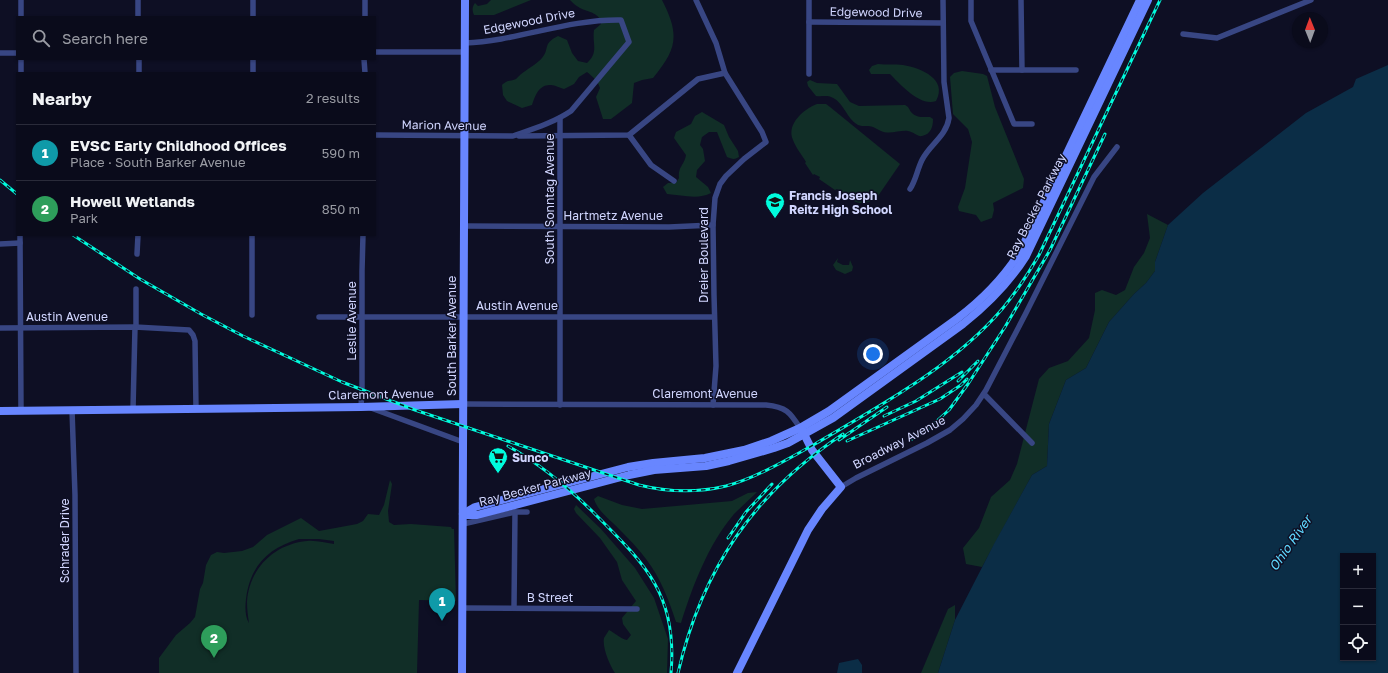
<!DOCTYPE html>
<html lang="en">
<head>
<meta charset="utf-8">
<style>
	body { margin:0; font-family:"Golos Text",sans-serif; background:#181928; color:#f1f3f6 }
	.controls { position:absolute; right:12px; bottom:12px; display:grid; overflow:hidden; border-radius:0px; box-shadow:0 1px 3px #0004 }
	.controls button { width:36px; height:36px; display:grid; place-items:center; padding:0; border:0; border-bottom:1px solid #2a2b3a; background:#0a0b1b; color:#f1f3f6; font:20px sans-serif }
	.compass { position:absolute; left:1292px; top:12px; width:36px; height:36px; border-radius:50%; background:#0a0b1b; box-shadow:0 1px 3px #0004; rotate:359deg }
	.you { position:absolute; left:873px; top:354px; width:14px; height:14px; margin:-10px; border:3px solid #fff; border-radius:50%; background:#1a73e8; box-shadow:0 0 0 6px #1a73e833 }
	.badge { display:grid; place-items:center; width:26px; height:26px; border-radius:50%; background:#00fcdd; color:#fff; font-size:13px; font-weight:700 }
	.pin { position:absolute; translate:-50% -33px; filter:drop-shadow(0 1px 2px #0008) }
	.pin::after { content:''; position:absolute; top:21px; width:14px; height:12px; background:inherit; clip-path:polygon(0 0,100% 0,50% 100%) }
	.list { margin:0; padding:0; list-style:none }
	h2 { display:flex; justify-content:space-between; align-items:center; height:52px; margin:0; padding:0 16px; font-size:17px }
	h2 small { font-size:13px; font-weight:400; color:#999ba3 }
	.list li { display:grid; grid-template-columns:26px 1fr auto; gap:12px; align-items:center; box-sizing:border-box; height:56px; padding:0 16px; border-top:1px solid #2a2b3a }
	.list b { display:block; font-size:15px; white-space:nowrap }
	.list p { margin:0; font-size:13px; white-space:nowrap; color:#999ba3 }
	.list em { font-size:13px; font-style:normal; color:#999ba3 }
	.icon { flex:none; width:22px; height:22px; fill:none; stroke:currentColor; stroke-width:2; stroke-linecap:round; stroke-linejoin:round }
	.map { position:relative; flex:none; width:1388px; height:673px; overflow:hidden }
	.search { position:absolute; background:#0a0b1b; box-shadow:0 1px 3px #0004; left:16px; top:16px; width:360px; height:44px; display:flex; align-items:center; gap:10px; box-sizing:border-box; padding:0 14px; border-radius:0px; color:#999ba3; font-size:15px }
	.panel { position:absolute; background:#0a0b1b; box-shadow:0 1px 3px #0004; left:16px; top:72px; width:360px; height:164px; border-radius:0px }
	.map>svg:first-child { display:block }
	.green { fill:#112e27; fill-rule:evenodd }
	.water { fill:#0b2d46; fill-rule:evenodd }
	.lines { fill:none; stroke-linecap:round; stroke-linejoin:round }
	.street { stroke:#384683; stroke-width:5.5 }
	.secondary { stroke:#6886ff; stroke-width:8 }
	.rail-casing { stroke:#00fcdd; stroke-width:3 }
	.rail { stroke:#0e0f24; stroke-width:1.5; stroke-dasharray:4.5; stroke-linecap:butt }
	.labels { text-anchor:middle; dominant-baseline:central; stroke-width:3; stroke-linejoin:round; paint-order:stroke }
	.street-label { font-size:12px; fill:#d1d6ff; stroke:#0e0f24 }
	.poi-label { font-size:12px; font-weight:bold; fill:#d1d6ff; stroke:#0e0f24; text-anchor:start }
	.water-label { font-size:13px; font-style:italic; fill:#5fd8ff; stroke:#0e0f24 }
</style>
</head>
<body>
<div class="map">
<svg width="1388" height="673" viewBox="0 0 1388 673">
	<rect width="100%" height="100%" fill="#0e0f24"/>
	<g class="green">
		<path d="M491 0H531L494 15H474C472 10 472 7 475 3L478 6 487 4Z"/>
		<path d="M570 0H662C680 35 677 49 653 78L642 80 634 83 632 103 611 119H603L596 97 600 88C598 81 593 77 587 72L579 77 574 84 564 89C560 88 555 85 551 85 539 84 535 96 532 105L522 108 507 101 503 95 502 85C508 79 509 82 516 79 516 79 520 75 520 75 527 69 537 64 542 58 550 49 542 44 558 36L567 40 572 53 578 61 587 63C599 52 592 44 594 30L601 24C601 13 588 12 580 8 576 6 573 3 570 0Z"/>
		<path d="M878 64C886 65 895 64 903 65 921 68 948 79 936 101 920 107 900 84 890 74H871L869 70 872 66Z"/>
		<path d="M962 71 983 74 987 76 995 107 1024 179 1023 188 993 203 994 210 992 218 981 222 976 215 959 211 958 207 965 188 972 142 968 129 953 114 950 77 954 73Z"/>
		<path d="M810 80 817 83 837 84 850 102 859 106 905 105C909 107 909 109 911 112 916 118 923 117 930 117L933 119C933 127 931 134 922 136 918 137 914 132 908 131 900 130 889 135 881 131 878 130 876 128 873 127 869 125 863 127 858 125 846 118 844 102 831 97 827 95 821 97 816 96L808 86 807 82Z"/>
		<path d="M817 104H826L830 107 900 164 878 196C863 209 854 202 840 193L841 192 837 189 835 190 819 179 820 177 814 174 813 175 805 163 806 162C802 155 796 148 793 140 786 124 804 109 817 104Z"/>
		<path d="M702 112 724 125 729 137 738 151 739 157C734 160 732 159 727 157L717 132H709L702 137 700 145 703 149 705 161 697 170 696 177 708 187 711 193C698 200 682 195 667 194L663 187 668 183H676L679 178C678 166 684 166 686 155L674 138 676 132 691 124 695 116Z"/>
		<path d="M1147 214 1168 225 1155 262V271L1146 283 1134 294 1109 322 1086 368 1066 380 1049 424 1047 466 1032 475 982 567 966 564 963 548 979 528 991 497 1010 480 1017 464 1039 379 1049 368 1068 361 1089 338 1095 310V293L1102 290 1116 295 1125 290 1134 267 1144 253 1150 238Z"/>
		<path d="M838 258 837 262 843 265H849L850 260 853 267 852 271 845 274 836 270 833 265Z"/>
		<path d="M390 480 392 484 388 511 389 522 394 525 411 524 451 527 452 529H454L456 601 419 600 417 673H159V658L176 635 190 623 195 617 200 589 203 583 206 565 211 555 217 552 224 553 242 551 253 547 267 535 301 518 319 531 357 524 363 521 368 514 379 515 384 505ZM299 539H319L334 541V544C325 543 316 540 307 541 274 544 249 569 247 602 247 609 248 617 249 623 245 617 245 607 246 599 250 566 268 548 299 539Z"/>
		<path d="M757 492C749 500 741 507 734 514 708 545 693 585 681 623L676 622C669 600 660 577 646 559 638 548 628 538 619 529 610 519 598 512 594 499L598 496 622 505 642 509 732 501 748 493Z"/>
		<path d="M576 505 601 529 635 568 654 598 668 639 667 673H615C610 666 602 647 604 638 605 636 608 632 609 630 615 633 621 639 627 640L631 635 623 624 622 618 636 601 622 580 617 562 600 538 576 513 574 509Z"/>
		<path d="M955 605V620L938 673H921L948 609Z"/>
	</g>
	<g class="water">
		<path d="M1388 65V673H938L955 620 994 544 1032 475 1047 466 1049 424 1066 380 1086 368 1109 322 1134 294 1146 283 1155 271V262L1168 225 1203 193 1306 113 1353 87 1356 79ZM1343 556H1373V658H1343Z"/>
		<path d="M858 659 862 665V673H837L839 663Z"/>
	</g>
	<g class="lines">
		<g class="street">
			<path d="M138 0V17"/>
			<path d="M696 0 716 43 725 73 762 132 766 142 744 159 726 176 720 184 715 198 713 225 714 295 716 366 713 405"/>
			<path d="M809 0V74"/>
			<path d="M971 0V21L1014 124H1032"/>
			<path d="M1021 0 1022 70"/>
			<path d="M21 17V0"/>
			<path d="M253 17V0"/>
			<path d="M365 17V0"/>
			<path d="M809 22 943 23"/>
			<path d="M1183 34 1217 38 1311 0"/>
			<path d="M375 52H465"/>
			<path d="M0 53H17"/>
			<path d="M21 59V73"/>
			<path d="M139 59V73"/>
			<path d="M253 59V73"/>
			<path d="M364 59 365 73"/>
			<path d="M991 70H1076"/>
			<path d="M375 135 513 136C533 129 553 123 571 111L629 42 621 20C566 19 518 41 465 43"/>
			<path d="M629 135 651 165 674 181"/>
			<path d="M519 136 629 135 698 79 725 73"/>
			<path d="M910 189C916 180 917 170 922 160 930 144 946 137 949 118L944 82 943 0"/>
			<path d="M464 226 669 227 713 225"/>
			<path d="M20 235 21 410"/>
			<path d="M0 244 20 243"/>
			<path d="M137 254 138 235"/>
			<path d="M136 289V327"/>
			<path d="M252 315V235"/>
			<path d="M319 317H714"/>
			<path d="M0 328 135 327 189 330 193 335 195 341 196 409"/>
			<path d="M984 394 1032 443"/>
			<path d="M463 404 766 405C786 407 790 412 800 428"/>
			<path d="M560 405V118"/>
			<path d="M361 407 362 390V271L363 235"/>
			<path d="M371 408 463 442"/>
			<path d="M133 409 135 327"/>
			<path d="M72 410 75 495 76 673"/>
			<path d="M841 487 856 478 927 443 950 430 963 419 976 405 986 390 1026 313 1094 177 1117 147"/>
			<path d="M463 524 515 512H527"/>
			<path d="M462 608 637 609"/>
			<path d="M514 608 515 512"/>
		</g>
		<g class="secondary">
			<path d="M0 411 361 407 463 404"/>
			<path d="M463 514 475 507 628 467 653 463 705 458 744 450 771 441 800 428 829 411 958 318C983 299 1003 279 1020 252L1140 0"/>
			<path d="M463 515H477L629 475 654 470 706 466 729 461 774 448 788 443 833 418 963 324C988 304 1009 283 1026 256L1148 0"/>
			<path d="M462 673 465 0"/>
			<path d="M737 673 808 530 822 509 841 487 812 450 802 430"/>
		</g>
		<g class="rail-casing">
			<g id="rail">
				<path d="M0 180 17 194"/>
				<path d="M73 235 140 279 201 314 243 336 342 382 415 410 639 485C667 492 697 493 726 486 756 478 788 459 815 444 881 405 954 366 1003 308 1017 291 1028 274 1039 255L1160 0"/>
				<path d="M958 381 978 361"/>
				<path d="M884 416 916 401 962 372"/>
				<path d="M912 439 929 428 949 410 968 384 1005 327 1050 250 1105 134"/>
				<path d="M839 440 887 407"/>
				<path d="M847 441 940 399 961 385 967 379"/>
				<path d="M508 446C540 464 568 487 594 513 645 564 678 595 671 673"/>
				<path d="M728 538 746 512 772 484"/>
				<path d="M678 673C702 569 754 493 843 434"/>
			</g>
		</g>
		<use href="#rail" class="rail"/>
	</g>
	<defs>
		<g id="school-pin" transform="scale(1)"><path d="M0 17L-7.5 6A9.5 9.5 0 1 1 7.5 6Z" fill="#00fcdd" stroke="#0e0f24"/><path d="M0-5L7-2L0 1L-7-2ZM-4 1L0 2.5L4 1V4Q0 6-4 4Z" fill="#111"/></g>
		<g id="supermarket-pin" transform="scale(1)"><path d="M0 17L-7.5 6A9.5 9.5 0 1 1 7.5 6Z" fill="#00fcdd" stroke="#0e0f24"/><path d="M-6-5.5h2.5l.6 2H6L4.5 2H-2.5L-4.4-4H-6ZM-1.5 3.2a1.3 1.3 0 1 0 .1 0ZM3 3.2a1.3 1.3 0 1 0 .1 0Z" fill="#111"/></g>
	</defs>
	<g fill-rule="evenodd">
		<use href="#school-pin" x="775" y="202"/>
		<use href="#supermarket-pin" x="498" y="457"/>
	</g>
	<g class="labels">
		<g class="street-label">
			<text transform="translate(876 12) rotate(1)">Edgewood Drive</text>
			<text transform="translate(529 21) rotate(-11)">Edgewood Drive</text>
			<text transform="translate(444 125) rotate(1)">Marion Avenue</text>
			<text transform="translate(549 199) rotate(-90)">South Sonntag Avenue</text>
			<text transform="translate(1036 206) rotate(-63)">Ray Becker Parkway</text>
			<text x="613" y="215">Hartmetz Avenue</text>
			<text transform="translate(703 255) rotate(-90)">Dreier Boulevard</text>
			<text x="517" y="305">Austin Avenue</text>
			<text x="67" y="316">Austin Avenue</text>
			<text transform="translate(351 321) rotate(-90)">Leslie Avenue</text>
			<text transform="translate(451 336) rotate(-90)">South Barker Avenue</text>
			<text x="705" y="393">Claremont Avenue</text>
			<text transform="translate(381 394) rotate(-1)">Claremont Avenue</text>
			<text transform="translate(899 442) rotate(-27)">Broadway Avenue</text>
			<text transform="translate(535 487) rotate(-15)">Ray Becker Parkway</text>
			<text transform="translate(64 541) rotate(-90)">Schrader Drive</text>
			<text x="550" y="597">B Street</text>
		</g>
		<g class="poi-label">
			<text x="789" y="195">Francis Joseph<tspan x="789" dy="14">Reitz High School</tspan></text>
			<text x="512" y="457">Sunco</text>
		</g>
		<g class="water-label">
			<text transform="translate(1290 543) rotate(-55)">Ohio River</text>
		</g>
	</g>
</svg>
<div class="controls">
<button>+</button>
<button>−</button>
<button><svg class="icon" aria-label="locate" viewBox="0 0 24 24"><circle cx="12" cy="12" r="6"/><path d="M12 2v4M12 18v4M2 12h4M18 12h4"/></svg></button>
</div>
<svg class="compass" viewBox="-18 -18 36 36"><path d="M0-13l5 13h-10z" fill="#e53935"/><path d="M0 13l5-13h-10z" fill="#999ba3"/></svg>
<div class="you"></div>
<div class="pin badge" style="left:442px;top:621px;background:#0f9aa8">1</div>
<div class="pin badge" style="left:214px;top:658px;background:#2e9e5b">2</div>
<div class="search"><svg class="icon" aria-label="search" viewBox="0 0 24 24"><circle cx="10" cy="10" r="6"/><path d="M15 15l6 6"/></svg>Search here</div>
<section class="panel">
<h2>Nearby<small>2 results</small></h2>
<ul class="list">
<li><span class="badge" style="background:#0f9aa8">1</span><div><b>EVSC Early Childhood Offices</b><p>Place · South Barker Avenue</p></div><em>590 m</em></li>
<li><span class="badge" style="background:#2e9e5b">2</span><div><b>Howell Wetlands</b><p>Park</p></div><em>850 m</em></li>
</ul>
</section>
</div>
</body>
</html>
